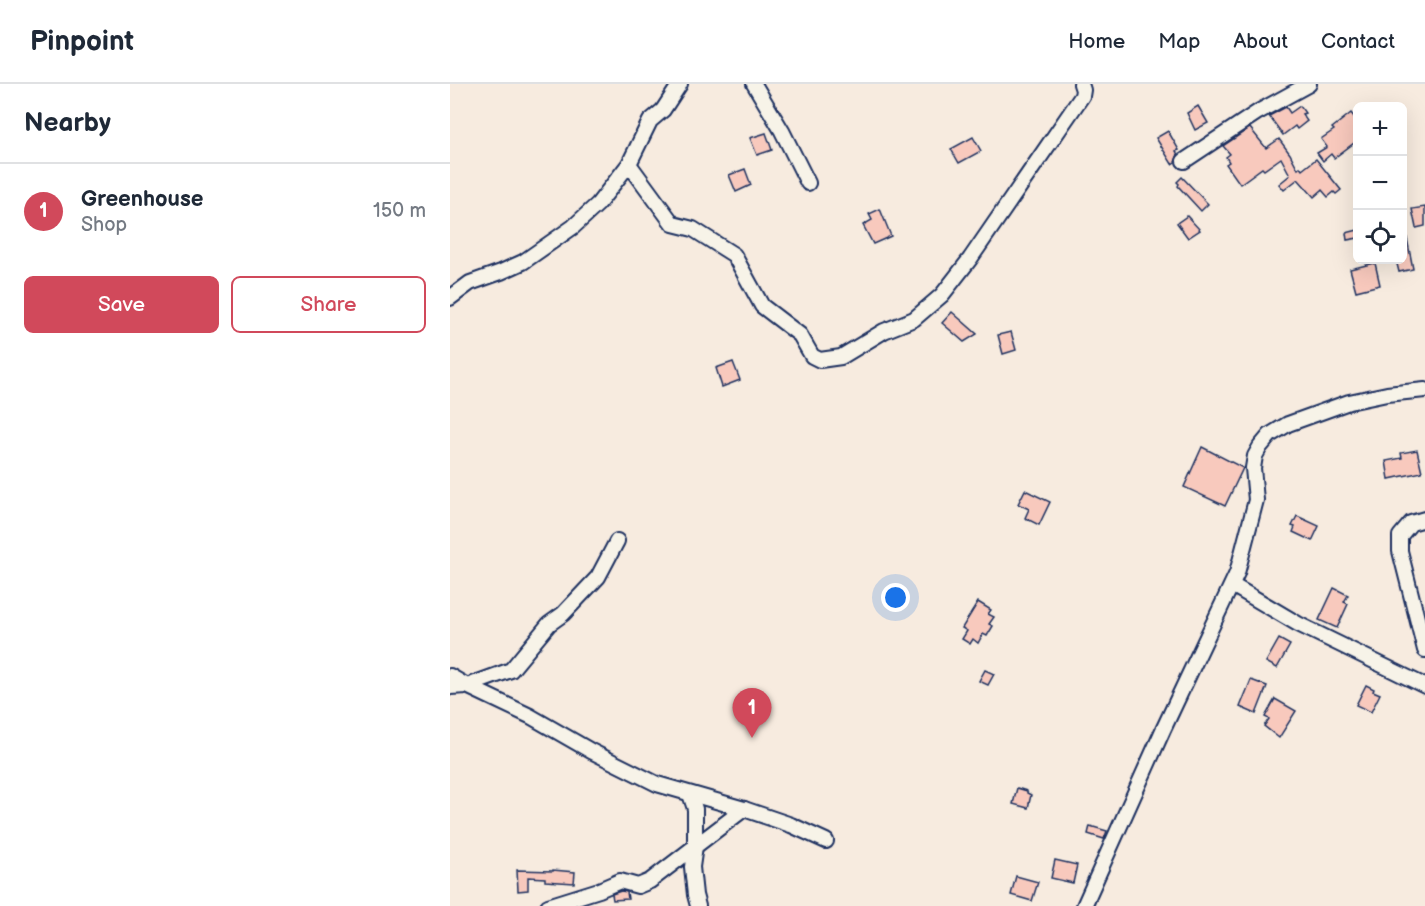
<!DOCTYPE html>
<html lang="en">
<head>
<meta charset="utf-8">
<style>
	body { margin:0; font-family:"Balsamiq Sans",sans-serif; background:#f6f6f7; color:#1f2937 }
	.controls { position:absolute; right:18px; top:18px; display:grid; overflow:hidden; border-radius:9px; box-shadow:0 6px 24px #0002 }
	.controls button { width:54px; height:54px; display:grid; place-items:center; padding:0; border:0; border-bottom:2px solid #e0e1e3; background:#fff; color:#1f2937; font:30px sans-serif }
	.you { position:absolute; left:446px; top:514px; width:21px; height:21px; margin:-15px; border:4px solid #fff; border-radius:50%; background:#1a73e8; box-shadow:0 0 0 9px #1a73e833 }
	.badge { display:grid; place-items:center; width:39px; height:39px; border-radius:50%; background:#d1495b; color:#fff; font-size:20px; font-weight:700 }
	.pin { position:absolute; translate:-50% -50px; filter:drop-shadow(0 2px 3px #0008) }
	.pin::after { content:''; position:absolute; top:32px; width:21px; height:18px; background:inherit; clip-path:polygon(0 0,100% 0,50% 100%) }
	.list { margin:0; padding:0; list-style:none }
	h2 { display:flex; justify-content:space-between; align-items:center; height:78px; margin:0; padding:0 24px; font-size:26px }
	h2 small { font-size:20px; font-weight:400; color:#747a83 }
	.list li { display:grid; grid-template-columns:39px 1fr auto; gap:18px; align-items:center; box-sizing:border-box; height:96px; padding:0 24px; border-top:2px solid #e0e1e3 }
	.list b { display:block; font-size:22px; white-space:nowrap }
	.list p { margin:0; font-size:20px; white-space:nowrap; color:#747a83 }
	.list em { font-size:20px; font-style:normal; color:#747a83 }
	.actions { display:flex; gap:12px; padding:18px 24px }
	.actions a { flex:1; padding:14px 0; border:2px solid #d1495b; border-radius:9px; text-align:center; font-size:21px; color:#d1495b }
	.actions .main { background:#d1495b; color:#fff }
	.icon { flex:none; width:33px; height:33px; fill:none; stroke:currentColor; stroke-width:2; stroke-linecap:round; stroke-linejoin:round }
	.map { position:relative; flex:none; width:975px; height:822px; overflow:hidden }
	header { display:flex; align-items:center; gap:36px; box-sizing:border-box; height:84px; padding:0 30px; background:#fff; border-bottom:2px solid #e0e1e3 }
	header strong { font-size:28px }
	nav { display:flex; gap:33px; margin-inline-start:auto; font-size:21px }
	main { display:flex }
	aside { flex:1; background:#fff }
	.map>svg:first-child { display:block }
	.building { fill:#f8c9bd; stroke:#1b2f5e; stroke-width:1.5 }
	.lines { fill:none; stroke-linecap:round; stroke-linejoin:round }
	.minor-casing { stroke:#1b2f5e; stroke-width:18 }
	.minor { stroke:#f7f3e8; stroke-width:14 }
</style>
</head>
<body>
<header>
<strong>Pinpoint</strong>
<nav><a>Home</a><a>Map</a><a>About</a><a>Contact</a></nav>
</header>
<main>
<aside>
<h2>Nearby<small></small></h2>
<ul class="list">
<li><span class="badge">1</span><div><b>Greenhouse</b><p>Shop</p></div><em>150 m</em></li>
</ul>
<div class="actions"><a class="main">Save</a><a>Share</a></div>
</aside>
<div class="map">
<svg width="975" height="822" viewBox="0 0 975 822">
	<rect width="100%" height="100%" fill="#f7ebdf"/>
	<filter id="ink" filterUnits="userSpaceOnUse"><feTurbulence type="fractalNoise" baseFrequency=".0167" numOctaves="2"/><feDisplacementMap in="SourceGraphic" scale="12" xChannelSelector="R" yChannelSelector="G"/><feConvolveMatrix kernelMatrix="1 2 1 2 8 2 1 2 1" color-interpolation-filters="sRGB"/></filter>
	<g filter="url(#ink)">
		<g class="building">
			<path d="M748 22 758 39 745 46 737 29Z"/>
			<path d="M850 22 855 29 852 30 857 37 847 45 845 42 833 51 819 32 836 23 840 29Z"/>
			<path d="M901 29 908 38V56L884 74 881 70 873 77 867 69 877 63 871 55 884 46 882 44Z"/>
			<path d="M800 44 816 64 829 55 840 70 848 85 850 83 852 86 866 75 891 106 886 110 884 108 878 113 872 106 864 113 848 95 834 106 829 100 840 91 831 74 814 86 812 84 790 100 776 80 779 78 776 73 780 70 773 62Z"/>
			<path d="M718 47 729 66 726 67 728 71 725 78 722 80 706 54Z"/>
			<path d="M316 49 322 66 307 71 300 54Z"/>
			<path d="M523 53 531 67 509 79 501 65Z"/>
			<path d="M295 85 301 101 286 108 279 91Z"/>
			<path d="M732 93 758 120 751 127 728 102 729 100 727 98Z"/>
			<path d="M975 123V142L966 144 962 125Z"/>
			<path d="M430 125 441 152 423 160 413 141 422 136 419 130Z"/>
			<path d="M737 132 750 146 738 154 727 139Z"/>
			<path d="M908 146V154L897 156 896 149Z"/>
			<path d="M952 149H956L963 185 949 188 946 176H952Z"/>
			<path d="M925 179 930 201 906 207 900 185Z"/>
			<path d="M502 228 527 250 514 258 492 239Z"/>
			<path d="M561 248 566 266 553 270 548 251Z"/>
			<path d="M283 278 290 296 272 303 266 284Z"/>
			<path d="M752 363 793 384 775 422 734 403Z"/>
			<path d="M967 366 972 388 939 395 936 377 952 374 951 369Z"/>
			<path d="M575 406 600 418 589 441 575 434 579 425 568 420Z"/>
			<path d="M847 432 869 442 862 457 843 448 845 443 842 442Z"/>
			<path d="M884 504 898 511 894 518 898 520 887 544 869 536Z"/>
			<path d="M528 518 541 526 538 530 544 533 539 540 543 542 537 552 533 550 528 559 523 555 520 560 512 555 517 547 512 544Z"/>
			<path d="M829 555 840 561 827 584 816 578Z"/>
			<path d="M535 586 544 590 538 601 529 597Z"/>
			<path d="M801 596 817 602 806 630 790 623Z"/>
			<path d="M916 601 924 605 923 607 930 610 921 628 906 621Z"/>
			<path d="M825 615 846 627 829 654 814 642 819 635 815 633Z"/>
			<path d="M567 704 577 707V709L581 711 578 724 563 720Z"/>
			<path d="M640 742 657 747 654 755 638 750Z"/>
			<path d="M605 776 627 781 623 799 601 794Z"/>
			<path d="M67 786 103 787V786L125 788 124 799 95 797V794L78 793V806L68 807Z"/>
			<path d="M566 792 588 798 582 817 561 811Z"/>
			<path d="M171 807 177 808 178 815 163 816 162 810Z"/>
		</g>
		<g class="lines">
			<g class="minor-casing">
				<g id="minor">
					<path d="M304 0 332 47 358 99"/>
					<path d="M734 77 808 28 859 0"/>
					<path d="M179 80 223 140 243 145 284 171 312 222 350 251 362 272 370 276 391 273 434 247 464 235 492 211 520 175 632 12 633 6 631 0"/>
					<path d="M0 214 20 199 51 188 73 178 123 143 148 120 179 80 200 37 213 26 230 0"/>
					<path d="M975 435 961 439 950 452V467L975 566"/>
					<path d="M782 501 848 540 975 602"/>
					<path d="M0 592 17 602 61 586 99 540 113 530 148 493 167 457"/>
					<path d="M0 603 17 602 80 632 141 667 207 700 294 725 341 741 376 757"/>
					<path d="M240 710 245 725V762L242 783 245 811 248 822"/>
					<path d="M98 822 149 806 170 797 188 802 200 797 294 725"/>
					<path d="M634 822 713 646 787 489 806 416 803 384 805 372 810 363 820 351 838 340 899 318 937 310 975 306"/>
				</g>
			</g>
			<use href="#minor" class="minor"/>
		</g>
	</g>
</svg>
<div class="controls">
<button>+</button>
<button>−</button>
<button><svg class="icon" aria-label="locate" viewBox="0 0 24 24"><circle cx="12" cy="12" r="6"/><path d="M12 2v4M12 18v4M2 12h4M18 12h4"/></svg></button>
</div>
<div class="you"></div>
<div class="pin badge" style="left:302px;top:654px">1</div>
</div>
</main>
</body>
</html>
